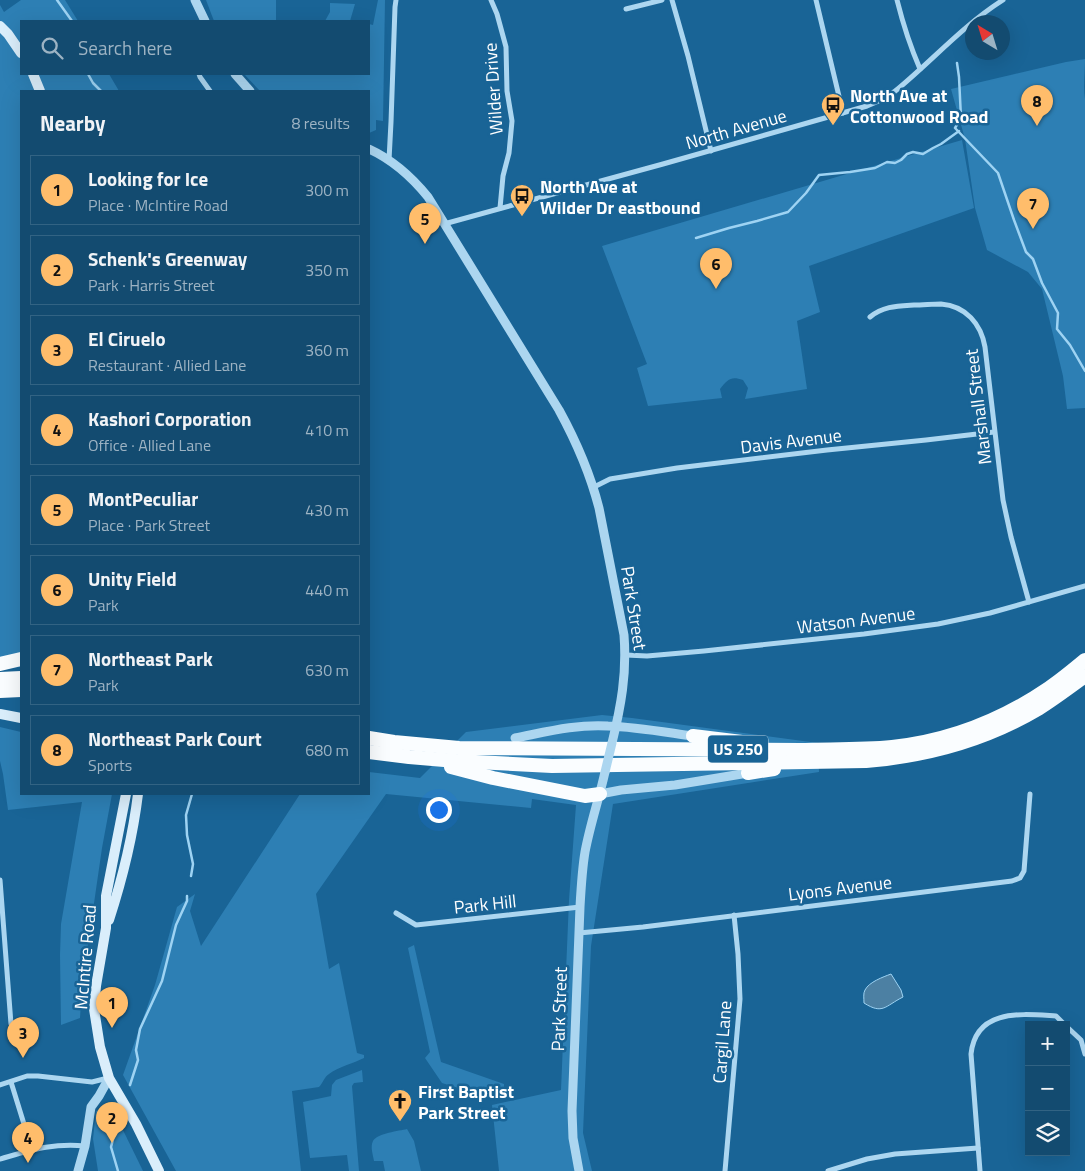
<!DOCTYPE html>
<html lang="en">
<head>
<meta charset="utf-8">
<style>
	body { margin:0; font-family:"Titillium Web",sans-serif; background:#1c5275; color:#f1f3f6 }
	.controls { position:absolute; right:15px; bottom:15px; display:grid; overflow:hidden; border-radius:0px; box-shadow:0 5px 20px #0002 }
	.controls button { width:45px; height:45px; display:grid; place-items:center; padding:0; border:0; border-bottom:1px solid #326383; background:#134b70; color:#f1f3f6; font:25px sans-serif }
	.compass { position:absolute; left:965px; top:15px; width:45px; height:45px; border-radius:50%; background:#134b70; box-shadow:0 5px 20px #0002; rotate:322deg }
	.you { position:absolute; left:438px; top:809px; width:18px; height:18px; margin:-12px; border:4px solid #fff; border-radius:50%; background:#1a73e8; box-shadow:0 0 0 8px #1a73e833 }
	.badge { display:grid; place-items:center; width:32px; height:32px; border-radius:50%; background:#ffbd6b; color:#111; font-size:16px; font-weight:700 }
	.pin { position:absolute; translate:-50% -41px; filter:drop-shadow(0 1px 2px #0008) }
	.pin::after { content:''; position:absolute; top:26px; width:18px; height:15px; background:inherit; clip-path:polygon(0 0,100% 0,50% 100%) }
	.list { margin:0; padding:0; list-style:none }
	h2 { display:flex; justify-content:space-between; align-items:center; height:65px; margin:0; padding:0 20px; font-size:21px }
	h2 small { font-size:16px; font-weight:400; color:#9db3c3 }
	.list li { display:grid; grid-template-columns:32px 1fr auto; gap:15px; align-items:center; box-sizing:border-box; height:70px; margin:0 10px 10px; padding:0 10px; border:1px solid #326383; border-radius:0px }
	.list b { display:block; font-size:19px; white-space:nowrap }
	.list p { margin:0; font-size:16px; white-space:nowrap; color:#9db3c3 }
	.list em { font-size:16px; font-style:normal; color:#9db3c3 }
	.icon { flex:none; width:28px; height:28px; fill:none; stroke:currentColor; stroke-width:2; stroke-linecap:round; stroke-linejoin:round }
	.map { position:relative; flex:none; width:1085px; height:1171px; overflow:hidden }
	.search { position:absolute; background:#134b70; box-shadow:0 5px 20px #0002; left:20px; top:20px; width:350px; height:55px; display:flex; align-items:center; gap:12px; box-sizing:border-box; padding:0 18px; border-radius:0px; color:#9db3c3; font-size:19px }
	.panel { position:absolute; background:#134b70; box-shadow:0 5px 20px #0002; left:20px; top:90px; width:350px; height:705px; border-radius:0px }
	.map>svg:first-child { display:block }
	.green { fill:#2d7fb4 }
	.water { fill:#4c80a3; stroke:#9ed3f3 }
	.lines { fill:none; stroke-linecap:round; stroke-linejoin:round }
	.stream { stroke:#9ed3f3; stroke-width:2.5 }
	.minor { stroke:#acd6f0; stroke-width:5 }
	.tertiary { stroke:#acd6f0; stroke-width:9 }
	.secondary { stroke:#daeefb; stroke-width:10 }
	.trunk { stroke:#fafdff; stroke-width:14 }
	.tertiary-bridge { stroke:#acd6f0; stroke-width:9 }
	.labels { text-anchor:middle; dominant-baseline:central; stroke-width:5; stroke-linejoin:round; paint-order:stroke }
	.shield { fill:#196496; stroke:#bad0e0; stroke-width:1 }
	.shield-label { font-size:16px; font-weight:bold; fill:#fff }
	.street-label { font-size:18px; fill:#fff; stroke:#196496 }
	.poi-label { font-size:18px; font-weight:bold; fill:#fff; stroke:#196496; text-anchor:start }
</style>
</head>
<body>
<div class="map">
<svg width="1085" height="1171" viewBox="0 0 1085 1171">
	<rect width="100%" height="100%" fill="#196496"/>
	<g class="green">
		<path d="M21 0H65L78 21H21V74H109L119 91H21V667L0 668V5L4 12Z"/>
		<path d="M206 0H276V21H214Z"/>
		<path d="M378 0H385L383 121 376 120V130L369 133V91H260L244 74H369V24L373 25Z"/>
		<path d="M330 3 355 4 350 21H325L330 12Z"/>
		<path d="M1085 59C1085 73 1083 87 1085 99V408L1067 409 1063 376 1042 289 1028 272 987 250 975 208 965 139 951 89 1066 62Z"/>
		<path d="M962 140 974 208 809 266 820 312 797 321 807 389 745 399 748 388 743 380C731 376 728 379 720 389L722 398 648 406 637 368 647 364 602 246Z"/>
		<path d="M602 715 632 718 818 743 819 772 613 804 591 946 583 1133 592 1171H499L492 1105 561 1090 569 900 576 805 532 799 531 808 386 794 316 894 329 969 339 963 357 1053 364 1055V1058C354 1063 338 1067 329 1074 324 1077 323 1083 319 1087L292 1091 301 1171H176L123 1075 155 985 177 907 195 894 190 911 201 946 300 794H369V772L420 778 466 732Z"/>
		<path d="M0 727 21 732V794H112L102 848 82 986 80 1018 61 1025 60 955 61 924 82 802 8 810 3 774 0 761Z"/>
		<path d="M414 945 441 1062 504 1084V1090L485 1096 442 1083 425 1058 430 1052 408 948Z"/>
		<path d="M362 1070 363 1082 354 1083 352 1086 359 1171H349L347 1155 310 1158 303 1102 331 1096 332 1085 336 1080Z"/>
		<path d="M103 1108 111 1110 120 1124 143 1171H98L93 1139 96 1111Z"/>
		<path d="M407 1129 414 1141 421 1171H385L383 1161H374C373 1155 370 1147 373 1141 378 1133 399 1131 407 1129Z"/>
	</g>
	<path class="water" d="M891 974 901 990 903 997C885 1006 883 1015 864 1003 864 999 863 993 865 990 869 982 883 977 891 974Z"/>
	<g class="lines">
		<g class="stream">
			<path d="M57 0 72 21"/>
			<path d="M957 63 959 77 961 118 955 128 998 173 1014 220 1026 252 1033 259 1042 283 1058 313 1057 329 1070 345 1085 371"/>
			<path d="M88 74 93 83 101 91"/>
			<path d="M696 238 729 228 757 221 788 212 806 193 819 175 850 172 875 168 887 162 895 163 901 160 907 154 913 152 923 154 933 148 941 144 959 131"/>
			<path d="M191 876 193 864 187 835 186 815 192 794"/>
			<path d="M130 1085 138 1060 136 1050 140 1029 162 981 176 925 187 901V896"/>
			<path d="M118 1171 111 1147 118 1121"/>
		</g>
		<g class="minor">
			<path d="M491 0 497 14 506 47 507 91 512 121 509 153 503 176 500 208"/>
			<path d="M672 0 688 56 711 151"/>
			<path d="M816 0 843 113"/>
			<path d="M897 0C903 24 910 46 920 69"/>
			<path d="M626 9 662 0"/>
			<path d="M199 74 200 77 210 91"/>
			<path d="M389 160 391 122 395 7 396 0"/>
			<path d="M444 224 663 164 867 106 881 100 894 92C931 62 962 26 1003 0"/>
			<path d="M870 317C883 306 898 306 914 305 923 305 932 304 941 304 966 306 981 324 985 347L1003 500 1011 537 1029 602"/>
			<path d="M594 487 610 479 677 468 827 450 926 440 994 432"/>
			<path d="M626 655 647 656 704 651 864 634 938 624 990 613 1085 586"/>
			<path d="M0 880 11 1024"/>
			<path d="M396 913 416 925 580 907"/>
			<path d="M579 933 643 927 1012 881 1020 878 1024 871 1030 794"/>
			<path d="M1066 1026 1081 1040 1085 1054"/>
			<path d="M11 1082 32 1150"/>
			<path d="M0 1085 27 1076H38L92 1082 108 1078"/>
			<path d="M0 1159C32 1150 52 1143 85 1146"/>
			<path d="M725 1171 740 999 738 954 734 915"/>
			<path d="M828 1171 867 1159 895 1154 978 1148"/>
			<path d="M980 1171 971 1054C976 1008 1022 1014 1056 1016L1065 1025"/>
		</g>
		<g class="tertiary">
			<path d="M195 0 205 21"/>
			<path d="M235 74 250 91"/>
			<path d="M369 149C393 160 411 176 428 197L559 410C576 441 590 473 599 508L624 635C627 674 621 706 612 743"/>
			<path d="M515 738C546 732 576 724 608 726 636 727 664 732 693 736"/>
			<path d="M600 794 621 790 675 785 748 773"/>
			<path d="M78 1171 85 1146 91 1107 99 1096 109 1078"/>
			<path d="M579 1171 573 1138 572 1111 580 907C581 889 582 870 585 852 590 825 599 799 605 772"/>
		</g>
		<g class="secondary">
			<path d="M0 26 8 34 21 53"/>
			<path d="M33 74 40 91"/>
			<path d="M0 714 21 718"/>
			<path d="M126 794 106 896V928L96 986 94 1009 100 1047 109 1078 136 1124 159 1171"/>
			<path d="M109 920C122 880 133 835 138 794"/>
		</g>
		<g class="trunk">
			<path d="M0 664 21 659"/>
			<path d="M0 679 21 678"/>
			<path d="M0 691 21 690"/>
			<path d="M693 736 742 742"/>
			<path d="M369 738 394 742 459 748 800 750C830 749 861 750 892 747 948 741 1002 720 1049 688 1061 680 1073 670 1085 660"/>
			<path d="M369 752 409 757 456 761 552 766 866 761C928 756 984 741 1038 709 1054 699 1070 687 1085 676"/>
			<path d="M451 767 493 778 585 796 600 794"/>
			<path d="M748 773 774 769"/>
		</g>
		<path class="tertiary-bridge" d="M605 772 612 743"/>
	</g>
	<defs>
		<g id="bus-pin" transform="scale(1.25)"><path d="M0 17L-7.5 6A9.5 9.5 0 1 1 7.5 6Z" fill="#ffbd6b" stroke="#196496"/><path d="M-5-6H5V4H4V6H2V4H-2V6H-4V4H-5ZM-3.5-4V0h7V-4ZM-3.5 1.2v1.5H-2V1.2ZM2 1.2v1.5H3.5V1.2Z" fill="#111"/></g>
		<g id="church-pin" transform="scale(1.25)"><path d="M0 17L-7.5 6A9.5 9.5 0 1 1 7.5 6Z" fill="#ffbd6b" stroke="#196496"/><path d="M-1.2-6h2.4v3.5h3.3v2.4h-3.3V6h-2.4V-.1h-3.3v-2.4h3.3Z" fill="#111"/></g>
	</defs>
	<g fill-rule="evenodd">
		<use href="#bus-pin" x="833" y="105"/>
		<use href="#bus-pin" x="522" y="196"/>
		<use href="#church-pin" x="400" y="1101"/>
	</g>
	<g class="labels">
		<rect class="shield" x="708" y="735.5" width="60" height="27" rx="4"/>
		<g class="shield-label">
			<text x="738" y="749">US 250</text>
		</g>
		<g class="street-label">
			<text transform="translate(493 89) rotate(-94)">Wilder Drive</text>
			<text transform="translate(736 129) rotate(-16)">North Avenue</text>
			<text transform="translate(978 407) rotate(-97)">Marshall Street</text>
			<text transform="translate(791 441) rotate(-7)">Davis Avenue</text>
			<text transform="translate(634 608) rotate(81)">Park Street</text>
			<text transform="translate(856 620) rotate(-7)">Watson Avenue</text>
			<text transform="translate(840 888) rotate(-7)">Lyons Avenue</text>
			<text transform="translate(485 904) rotate(-6)">Park Hill</text>
			<text transform="translate(85 957) rotate(-85)">McIntire Road</text>
			<text transform="translate(559 1009) rotate(-88)">Park Street</text>
			<text transform="translate(722 1042) rotate(-86)">Cargil Lane</text>
		</g>
		<g class="poi-label">
			<text x="850" y="95">North Ave at<tspan x="850" dy="21">Cottonwood Road</tspan></text>
			<text x="540" y="186">North Ave at<tspan x="540" dy="21">Wilder Dr eastbound</tspan></text>
			<text x="418" y="1091">First Baptist<tspan x="418" dy="21">Park Street</tspan></text>
		</g>
	</g>
</svg>
<div class="controls">
<button>+</button>
<button>−</button>
<button><svg class="icon" aria-label="layers" viewBox="0 0 24 24"><path d="M12 4l9 5-9 5-9-5zM3 14l9 5 9-5"/></svg></button>
</div>
<svg class="compass" viewBox="-18 -18 36 36"><path d="M0-13l5 13h-10z" fill="#e53935"/><path d="M0 13l5-13h-10z" fill="#9db3c3"/></svg>
<div class="you"></div>
<div class="pin badge" style="left:112px;top:1028px">1</div>
<div class="pin badge" style="left:112px;top:1143px">2</div>
<div class="pin badge" style="left:23px;top:1058px">3</div>
<div class="pin badge" style="left:28px;top:1163px">4</div>
<div class="pin badge" style="left:425px;top:244px">5</div>
<div class="pin badge" style="left:716px;top:289px">6</div>
<div class="pin badge" style="left:1033px;top:229px">7</div>
<div class="pin badge" style="left:1037px;top:126px">8</div>
<div class="search"><svg class="icon" aria-label="search" viewBox="0 0 24 24"><circle cx="10" cy="10" r="6"/><path d="M15 15l6 6"/></svg>Search here</div>
<section class="panel">
<h2>Nearby<small>8 results</small></h2>
<ul class="list">
<li><span class="badge">1</span><div><b>Looking for Ice</b><p>Place · McIntire Road</p></div><em>300 m</em></li>
<li><span class="badge">2</span><div><b>Schenk's Greenway</b><p>Park · Harris Street</p></div><em>350 m</em></li>
<li><span class="badge">3</span><div><b>El Ciruelo</b><p>Restaurant · Allied Lane</p></div><em>360 m</em></li>
<li><span class="badge">4</span><div><b>Kashori Corporation</b><p>Office · Allied Lane</p></div><em>410 m</em></li>
<li><span class="badge">5</span><div><b>MontPeculiar</b><p>Place · Park Street</p></div><em>430 m</em></li>
<li><span class="badge">6</span><div><b>Unity Field</b><p>Park</p></div><em>440 m</em></li>
<li><span class="badge">7</span><div><b>Northeast Park</b><p>Park</p></div><em>630 m</em></li>
<li><span class="badge">8</span><div><b>Northeast Park Court</b><p>Sports</p></div><em>680 m</em></li>
</ul>
</section>
</div>
</body>
</html>
